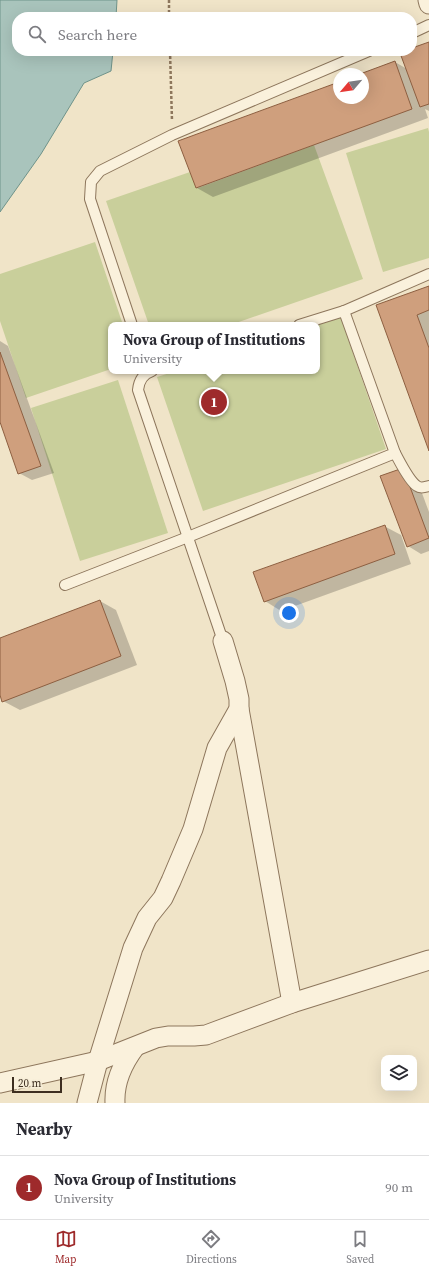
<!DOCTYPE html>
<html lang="en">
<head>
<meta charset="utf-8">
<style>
	body { margin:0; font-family:"Source Serif 4",serif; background:#f2f2f3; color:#2b2b33 }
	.controls { position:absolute; right:12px; bottom:12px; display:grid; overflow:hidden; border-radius:8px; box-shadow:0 4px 16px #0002 }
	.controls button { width:36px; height:36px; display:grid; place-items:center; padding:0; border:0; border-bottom:1px solid #e1e1e2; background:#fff; color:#2b2b33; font:20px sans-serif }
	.compass { position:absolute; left:333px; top:68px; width:36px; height:36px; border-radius:50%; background:#fff; box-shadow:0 4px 16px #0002; rotate:241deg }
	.scale { position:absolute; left:12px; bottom:10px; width:50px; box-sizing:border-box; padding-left:4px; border:2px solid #3d2e20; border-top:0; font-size:11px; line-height:14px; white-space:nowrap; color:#3d2e20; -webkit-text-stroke:3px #f7eed8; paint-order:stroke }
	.you { position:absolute; left:289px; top:613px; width:14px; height:14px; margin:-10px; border:3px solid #fff; border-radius:50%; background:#1a73e8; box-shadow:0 0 0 6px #1a73e833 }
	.badge { display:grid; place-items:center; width:26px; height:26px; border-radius:50%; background:#9e2a2b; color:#fff; font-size:13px; font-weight:700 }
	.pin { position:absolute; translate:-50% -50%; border:2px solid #fff; box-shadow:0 1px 4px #0006 }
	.popup { position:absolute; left:108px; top:322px; width:212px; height:52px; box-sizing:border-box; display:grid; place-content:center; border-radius:8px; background:#fff; filter:drop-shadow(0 1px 3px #0005); font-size:13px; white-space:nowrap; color:#7c7c81 }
	.popup b { font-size:15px; color:#2b2b33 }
	.popup::after { content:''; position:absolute; left:50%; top:100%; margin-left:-8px; border:8px solid transparent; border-top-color:#fff }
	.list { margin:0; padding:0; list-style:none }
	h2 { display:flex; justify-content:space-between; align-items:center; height:52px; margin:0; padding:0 16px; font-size:17px }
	h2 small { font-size:13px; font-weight:400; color:#7c7c81 }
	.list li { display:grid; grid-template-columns:26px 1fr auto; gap:12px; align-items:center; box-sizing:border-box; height:64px; padding:0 16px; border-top:1px solid #e1e1e2 }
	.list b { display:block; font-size:15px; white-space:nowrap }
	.list p { margin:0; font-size:13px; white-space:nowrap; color:#7c7c81 }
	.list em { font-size:13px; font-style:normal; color:#7c7c81 }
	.icon { flex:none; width:22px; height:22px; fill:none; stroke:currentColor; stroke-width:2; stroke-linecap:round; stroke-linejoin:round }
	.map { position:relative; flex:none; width:429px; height:1103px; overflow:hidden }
	.search { position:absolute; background:#fff; box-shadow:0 4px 16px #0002; left:12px; right:12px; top:12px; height:44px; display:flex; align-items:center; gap:10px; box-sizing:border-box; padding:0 14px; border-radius:16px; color:#7c7c81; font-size:15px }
	.sheet { height:116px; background:#fff }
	nav { display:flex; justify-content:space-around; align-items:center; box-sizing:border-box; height:56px; border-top:1px solid #e1e1e2; background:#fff; font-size:11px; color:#7c7c81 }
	nav a { display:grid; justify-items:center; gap:2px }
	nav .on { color:#9e2a2b }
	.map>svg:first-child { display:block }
	.green { fill:#c9cf9b }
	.water { fill:#a9c4bc; stroke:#6f938a }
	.shadow { fill:#0003 }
	.building { fill:#cf9f7d; stroke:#8d5f41 }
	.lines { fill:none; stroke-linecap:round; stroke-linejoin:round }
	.service-casing { stroke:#8d765c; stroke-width:12 }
	.minor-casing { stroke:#8d765c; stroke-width:21 }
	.path { stroke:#8d765c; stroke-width:2.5; stroke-dasharray:3 2; stroke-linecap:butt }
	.service { stroke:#faf1dc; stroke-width:10 }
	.minor { stroke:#faf1dc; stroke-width:19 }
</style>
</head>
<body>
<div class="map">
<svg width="429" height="1103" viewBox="0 0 429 1103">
	<rect width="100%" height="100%" fill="#f0e4c8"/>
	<g class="green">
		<path d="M428 128 429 132V258L383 272 346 153Z"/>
		<path d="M314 145 363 279 230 325H149L106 201 190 172 198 188Z"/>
		<path d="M95 242 123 325H111V369L26 398 0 321V274Z"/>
		<path d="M340 315 386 449 203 511 157 377 176 371H317V325H312Z"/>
		<path d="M118 380 168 533 80 561 31 408Z"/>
	</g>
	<path class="water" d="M0 0H117L116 17H17V51H113L111 71 84 83 41 154 0 212Z"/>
	<g class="shadow">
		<path d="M429 43V111L425 109 428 118 213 197 197 188 180 141 339 83V98H363V74L395 62 407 69 408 51H412V49Z"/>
		<path d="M429 287V448L377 306Z"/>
		<path d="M0 341 8 346 54 473 32 480 19 473 0 420Z"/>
		<path d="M402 469 416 477 429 512V551L421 554 408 546Z"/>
		<path d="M384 526 401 535 411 564 281 611 265 601Z"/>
		<path d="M100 601 116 610 137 665 20 710 3 701 0 693V639Z"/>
	</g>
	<g class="building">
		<path d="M429 42V104L420 107 400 53 405 51H412V48Z"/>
		<path d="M395 61 412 109 196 188 178 141 339 82V98H363V74H360Z"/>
		<path d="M429 286V310L417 315 429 348V451L376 305Z"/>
		<path d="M0 352 41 466 18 474 0 422Z"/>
		<path d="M403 468 429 538 407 547 380 476Z"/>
		<path d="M385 525 395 554 264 602 253 572Z"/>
		<path d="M100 600 121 656 2 702 0 695V638Z"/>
	</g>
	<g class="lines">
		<g class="service-casing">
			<g id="service">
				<path d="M412 33 429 25"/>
				<path d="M132 325 90 199 91 182 100 171 172 135 369 51"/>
				<path d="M299 325 344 311 429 274"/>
				<path d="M152 371C143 374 139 380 138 390L223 641"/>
				<path d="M395 453C400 462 409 481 417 486 421 489 425 487 429 486"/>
				<path d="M65 585 188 537 395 453 344 311"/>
			</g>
		</g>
		<g class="minor-casing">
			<g id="minor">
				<path d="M428 0 429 4"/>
				<path d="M239 709 292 1003"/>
				<path d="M0 1083 98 1061 156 1038 168 1036H194L206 1035 292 1003 429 960"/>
				<path d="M87 1103 98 1061 133 948 147 918 163 898 171 881 193 829 217 748 239 709V699L235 681 223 641"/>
				<path d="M115 1103C114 1082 123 1063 135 1047"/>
			</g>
		</g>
		<g class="path">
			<path d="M169 0V17"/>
			<path d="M170 51 172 121"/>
		</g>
		<use href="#service" class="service"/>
		<use href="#minor" class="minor"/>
	</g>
</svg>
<div class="controls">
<button><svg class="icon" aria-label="layers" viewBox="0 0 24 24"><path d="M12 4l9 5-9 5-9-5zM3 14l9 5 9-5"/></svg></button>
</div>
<svg class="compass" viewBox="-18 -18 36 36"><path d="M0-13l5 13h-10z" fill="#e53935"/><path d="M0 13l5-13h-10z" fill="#7c7c81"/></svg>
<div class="scale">20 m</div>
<div class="you"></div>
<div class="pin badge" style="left:214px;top:402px">1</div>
<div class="popup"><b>Nova Group of Institutions</b>University</div>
<div class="search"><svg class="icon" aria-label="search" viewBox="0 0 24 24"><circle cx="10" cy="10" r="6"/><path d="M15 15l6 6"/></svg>Search here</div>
</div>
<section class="sheet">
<h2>Nearby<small></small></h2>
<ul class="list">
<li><span class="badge">1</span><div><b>Nova Group of Institutions</b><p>University</p></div><em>90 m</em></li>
</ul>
</section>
<nav>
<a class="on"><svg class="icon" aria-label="map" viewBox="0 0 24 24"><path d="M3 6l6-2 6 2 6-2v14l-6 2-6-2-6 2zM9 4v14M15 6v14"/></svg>Map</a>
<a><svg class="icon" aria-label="directions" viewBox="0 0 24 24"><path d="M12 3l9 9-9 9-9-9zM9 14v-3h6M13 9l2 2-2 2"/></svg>Directions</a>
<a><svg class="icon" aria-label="saved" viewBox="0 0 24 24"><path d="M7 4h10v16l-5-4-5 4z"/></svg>Saved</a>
</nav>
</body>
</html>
